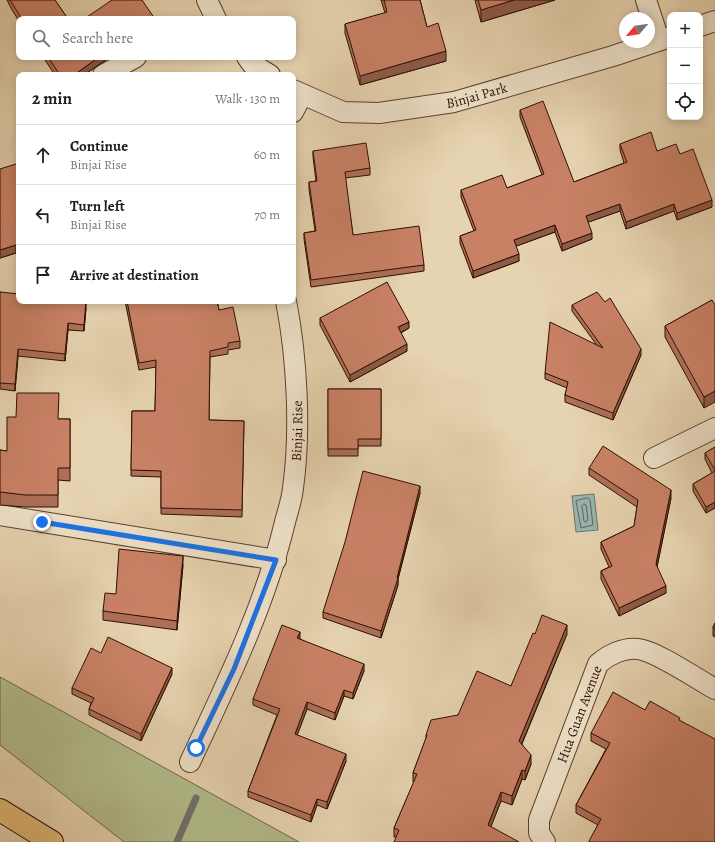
<!DOCTYPE html>
<html lang="en">
<head>
<meta charset="utf-8">
<style>
	body { margin:0; font-family:Alegreya,serif; background:#f6f6f6; color:#202124 }
	.controls { position:absolute; right:12px; top:12px; display:grid; overflow:hidden; border-radius:8px; box-shadow:0 2px 10px #0003 }
	.controls button { width:36px; height:36px; display:grid; place-items:center; padding:0; border:0; border-bottom:1px solid #e0e0e0; background:#fff; color:#202124; font:20px sans-serif }
	.compass { position:absolute; left:619px; top:12px; width:36px; height:36px; border-radius:50%; background:#fff; box-shadow:0 2px 10px #0003; rotate:241deg }
	.stop { position:absolute; width:12px; height:12px; margin:-9px; border:3px solid #1a73e8; border-radius:50%; background:#fff }
	.stop.end { background:#1a73e8; border-color:#fff; box-shadow:0 1px 4px #0008 }
	.list { margin:0; padding:0; list-style:none }
	h2 { display:flex; justify-content:space-between; align-items:center; height:52px; margin:0; padding:0 16px; font-size:17px }
	h2 small { font-size:13px; font-weight:400; color:#757577 }
	.list li { display:grid; grid-template-columns:26px 1fr auto; gap:12px; align-items:center; box-sizing:border-box; height:60px; padding:0 16px; border-top:1px solid #e0e0e0 }
	.list b { display:block; font-size:15px; white-space:nowrap }
	.list p { margin:0; font-size:13px; white-space:nowrap; color:#757577 }
	.list em { font-size:13px; font-style:normal; color:#757577 }
	.icon { flex:none; width:22px; height:22px; fill:none; stroke:currentColor; stroke-width:2; stroke-linecap:round; stroke-linejoin:round }
	.map { position:relative; flex:none; width:715px; height:842px; overflow:hidden }
	.search { position:absolute; background:#fff; box-shadow:0 2px 10px #0003; left:16px; top:16px; width:280px; height:44px; display:flex; align-items:center; gap:10px; box-sizing:border-box; padding:0 14px; border-radius:8px; color:#757577; font-size:15px }
	.panel { position:absolute; background:#fff; box-shadow:0 2px 10px #0003; left:16px; top:72px; width:280px; height:232px; border-radius:8px }
	.map>svg:first-child { display:block }
	.green { fill:#b3bc8c; stroke:#706547 }
	.water { fill:#99b6b3; stroke:#6e736c }
	.lines { fill:none; stroke-linecap:round; stroke-linejoin:round }
	.shore { stroke:#64625a; stroke-width:1 }
	.stream { stroke:#6e736c; stroke-width:7 }
	.street-casing { stroke:#5c3f2d; stroke-width:22 }
	.highway-casing { stroke:#2e0e02; stroke-width:24 }
	.street { stroke:#efe2cb; stroke-width:20 }
	.highway { stroke:#e3ba78; stroke-width:22 }
	.wall { fill:#ad6f58; stroke:#2e0e02 }
	.shaded-wall { fill:#8d5a47; stroke:#2e0e02 }
	.building { fill:#c98166; stroke:#2e0e02 }
	.route { stroke:#1a73e8; stroke-width:5 }
	.labels { text-anchor:middle; dominant-baseline:central; stroke-width:3.5; stroke-linejoin:round; paint-order:stroke }
	.street-label { font-size:14px; fill:#2e0e02; stroke:#efe2cb }
</style>
</head>
<body>
<div class="map">
<svg width="715" height="842" viewBox="0 0 715 842">
	<rect width="100%" height="100%" fill="#e6d3af"/>
	<filter id="stains"><feTurbulence type="fractalNoise" baseFrequency=".005" numOctaves="4"/><feColorMatrix values="0 0 0 0 .2 0 0 0 0 .09 0 0 0 0 .02 0 0 0 .5 -.17"/></filter>
	<radialGradient id="worn" r=".72"><stop offset=".6" stop-color="#630" stop-opacity="0"/><stop offset="1" stop-color="#630" stop-opacity=".3"/></radialGradient>
	<path class="green" d="M0 677 299 842H124L0 745Z"/>
	<path class="water" d="M594 494 598 530 576 532 572 496Z"/>
	<g class="lines">
		<g class="shore">
			<path d="M588 498 590 500 593 525 581 528 576 501Z"/>
			<path d="M584 504 586 505 588 520 586 522 584 521 582 506Z"/>
		</g>
		<path class="stream" d="M177 842 196 798"/>
		<g class="street-casing">
			<g id="street">
				<path d="M207 0 216 19"/>
				<path d="M646 0 659 40"/>
				<path d="M700 26 715 21"/>
				<path d="M247 57 252 64 270 75"/>
				<path d="M103 75 136 57"/>
				<path id="s1" d="M293 90 343 112 379 113 454 102 613 56 670 37"/>
				<path d="M293 112 302 95"/>
				<path d="M654 458 715 428"/>
				<path d="M0 515 276 560"/>
				<path id="s2" d="M190 762C226 685 264 608 284 526 287 513 292 500 293 488 301 431 297 357 286 301"/>
				<path id="s3" d="M545 842 539 833V820L598 664C608 655 624 647 638 649 656 651 697 679 715 689"/>
			</g>
		</g>
		<g class="highway-casing">
			<path id="highway" d="M0 810 52 842"/>
		</g>
		<use href="#street" class="street"/>
		<use href="#highway" class="highway"/>
	</g>
	<g class="wall">
		<path d="M7 0H55L68 19H19V21L12 10Z"/>
		<path d="M381 0H420L427 27 446 61 360 85 345 33V24L385 13Z"/>
		<path d="M475 0H555L481 22Z"/>
		<path d="M43 57H110L84 75H55Z"/>
		<path d="M520 110 574 182 624 163 620 150V144L657 151 680 154 712 207 677 220 674 211 626 229 620 211 588 222 592 239 562 251 555 232 516 246 519 261 473 278 460 243V236L474 231 461 197V190L507 188 542 175 520 117Z"/>
		<path d="M313 151 370 168V175L345 178 353 235 424 265V271L311 287 304 239V233L315 231 309 189V182L316 181 313 157Z"/>
		<path d="M19 163V263L16 253 0 258Z"/>
		<path d="M0 292 86 308 84 331 68 330 65 361 18 356 15 391 0 389Z"/>
		<path d="M712 300 704 408 665 337V326Z"/>
		<path d="M125 301H217L219 310 240 341V348L228 350V354L210 357 209 420 244 421 242 517 161 514V477L131 476 132 411H155L156 367 139 370Z"/>
		<path d="M572 305 641 355 613 420 565 402V395L567 388 545 379V373L596 344 572 311Z"/>
		<path d="M320 318 409 328 401 333 407 351 350 382 320 325Z"/>
		<path d="M328 389H381V446H358V456H328Z"/>
		<path d="M59 419H70V481L58 480V507H25L0 505V450L7 451Z"/>
		<path d="M715 447V508L706 513 693 491V484L712 473 705 459V453Z"/>
		<path d="M589 468 671 498 657 567 666 593 619 616 601 579V571L609 567 601 549V542L634 526 637 507 589 475Z"/>
		<path d="M420 493 398 579V585L381 638 323 618V612Z"/>
		<path d="M183 565 177 630 103 620V611L116 594Z"/>
		<path d="M715 623V637L713 636V627Z"/>
		<path d="M535 634H567L522 744 531 764 525 780 522 779 512 805 501 801 491 826 396 837H394V828L414 782H413V773L426 739V735L458 715 511 686Z"/>
		<path d="M300 639 364 671 353 699 344 696 335 720 307 709 297 735 346 761 327 809 317 805 311 822 248 797V791L277 715 253 705V699Z"/>
		<path d="M101 653 172 674 141 741 89 715V709L91 703 72 694V688Z"/>
		<path d="M645 710 680 721 715 842H589L598 825 576 813V805L606 749 591 741V733Z"/>
	</g>
	<g class="shaded-wall">
		<path d="M514 0H555L481 22V10Z"/>
		<path d="M446 51V61L360 85V76Z"/>
		<path d="M99 57H110L84 75H74Z"/>
		<path d="M712 200V207L677 220V213Z"/>
		<path d="M620 204V211L586 223V216Z"/>
		<path d="M674 204V211L626 229V222Z"/>
		<path d="M555 225V232L514 247V240Z"/>
		<path d="M592 233V239L562 251V244Z"/>
		<path d="M16 245V253L0 258V250Z"/>
		<path d="M519 254V261L473 278V271Z"/>
		<path d="M86 301V308L84 331V325Z"/>
		<path d="M409 322V328L398 334V327Z"/>
		<path d="M68 323V330L65 361V354Z"/>
		<path d="M407 344V351L350 382V375Z"/>
		<path d="M18 349V356L15 391V384Z"/>
		<path d="M641 349V355L613 420V413Z"/>
		<path d="M715 391V402L704 408V397Z"/>
		<path d="M420 486V493L398 579V585L381 638V631L397 578Z"/>
		<path d="M671 490V498L656 572V564Z"/>
		<path d="M715 502V508L706 513V507Z"/>
		<path d="M183 556V565L177 630V621Z"/>
		<path d="M666 586V593L619 616V608Z"/>
		<path d="M567 625V634L519 750V741Z"/>
		<path d="M300 632V639L297 645V638Z"/>
		<path d="M364 664V671L353 699V693Z"/>
		<path d="M172 668V674L141 741V734Z"/>
		<path d="M344 690V696L335 720V713Z"/>
		<path d="M307 702V709L295 741V734Z"/>
		<path d="M346 754V761L327 809V802Z"/>
		<path d="M531 755V764L525 780V771Z"/>
		<path d="M522 770V779L512 805V796Z"/>
		<path d="M501 792V801L488 834V825Z"/>
		<path d="M317 799V805L311 822V815Z"/>
	</g>
	<g class="building">
		<path d="M10 0H55L68 19H22Z"/>
		<path d="M112 0H142L155 19H84Z"/>
		<path d="M384 0H420L427 27 438 23 446 51 360 76 345 24 387 12Z"/>
		<path d="M478 0H514L481 10Z"/>
		<path d="M48 57H99L74 75H60Z"/>
		<path d="M543 101 574 182 627 162 620 144 651 132 657 151 676 144 680 154 693 149 712 200 677 213 674 204 626 222 620 204 586 216 592 233 562 244 555 225 514 240 519 254 473 271 460 236 476 230 461 190 502 175 507 188 544 174 520 110Z"/>
		<path d="M366 143 370 168 345 172 353 235 419 226 424 265 311 280 304 233 316 231 309 182 317 181 313 151Z"/>
		<path d="M19 163V255L16 245 0 250V169Z"/>
		<path d="M387 282 409 322 398 327 407 344 350 375 320 318Z"/>
		<path d="M0 292 19 294V301H86L84 325 68 323 65 354 18 349 15 384 0 383Z"/>
		<path d="M597 292 605 302 610 298 641 349 613 413 565 395 568 382 545 373 550 322 603 348 572 305Z"/>
		<path d="M712 300 715 305V391L704 397 665 326Z"/>
		<path d="M127 301H217L219 310 233 307 240 341 228 343V347L210 351 209 420 244 421 242 510 161 508V471L131 470 132 411H155L156 360 139 363Z"/>
		<path d="M328 389H381V439H358V449H328Z"/>
		<path d="M17 393H59L58 419H70V468H58V495H25L0 492V450L7 451V417H16Z"/>
		<path d="M603 446 671 490 656 564 666 586 619 608 601 571 612 566 601 542 634 526 638 500 589 468Z"/>
		<path d="M715 447V470L705 453Z"/>
		<path d="M363 471 420 486 397 578H398L381 631 323 612 345 542Z"/>
		<path d="M715 471V502L706 507 693 484Z"/>
		<path d="M119 549 183 556 177 621 103 611 105 593 116 594Z"/>
		<path d="M542 615 567 625 519 741 531 755 525 771 522 770 512 796 501 792 488 825 519 842H394L399 830 394 828 417 774 413 773 427 735H426L431 720 458 715 477 671 511 686 533 633 535 634Z"/>
		<path d="M715 623V629L713 627Z"/>
		<path d="M282 625 300 632 297 638 364 664 353 693 344 690 335 713 307 702 295 734 346 754 327 802 317 799 311 815 248 791 280 709 253 699Z"/>
		<path d="M108 637 172 668 141 734 89 709 94 698 72 688 91 648 101 653Z"/>
		<path d="M613 692 645 710 650 701 680 718 679 720 715 739V842H590L589 841 601 819 576 805 610 743 591 733Z"/>
	</g>
	<g class="lines">
		<path class="route" d="M42 522 276 560 234 669 196 748"/>
	</g>
	<g class="labels">
		<g class="street-label">
			<text stroke="none"><textPath href="#s1" startOffset="190">Binjai Park</textPath></text>
			<text stroke="none"><textPath href="#s2" startOffset="351">Binjai Rise</textPath></text>
			<text stroke="none"><textPath href="#s3" startOffset="137">Hua Guan Avenue</textPath></text>
		</g>
	</g>
	<rect width="100%" height="100%" filter="url(#stains)"/>
	<rect width="100%" height="100%" fill="url(#worn)"/>
</svg>
<div class="controls">
<button>+</button>
<button>−</button>
<button><svg class="icon" aria-label="locate" viewBox="0 0 24 24"><circle cx="12" cy="12" r="6"/><path d="M12 2v4M12 18v4M2 12h4M18 12h4"/></svg></button>
</div>
<svg class="compass" viewBox="-18 -18 36 36"><path d="M0-13l5 13h-10z" fill="#e53935"/><path d="M0 13l5-13h-10z" fill="#757577"/></svg>
<div class="stop" style="left:196px;top:748px"></div>
<div class="stop end" style="left:42px;top:522px"></div>
<div class="search"><svg class="icon" aria-label="search" viewBox="0 0 24 24"><circle cx="10" cy="10" r="6"/><path d="M15 15l6 6"/></svg>Search here</div>
<section class="panel">
<h2>2 min<small>Walk · 130 m</small></h2>
<ul class="list">
<li><svg class="icon" aria-label="ahead" viewBox="0 0 24 24"><path d="M12 20V5M6 11l6-6 6 6"/></svg><div><b>Continue</b><p>Binjai Rise</p></div><em>60 m</em></li>
<li><svg class="icon" aria-label="left" viewBox="0 0 24 24"><path d="M17 20v-9H6M10 6l-5 5 5 5"/></svg><div><b>Turn left</b><p>Binjai Rise</p></div><em>70 m</em></li>
<li><svg class="icon" aria-label="arrive" viewBox="0 0 24 24"><path d="M6 21V4h12l-3 4 3 4H6"/></svg><div><b>Arrive at destination</b></div></li>
</ul>
</section>
</div>
</body>
</html>
